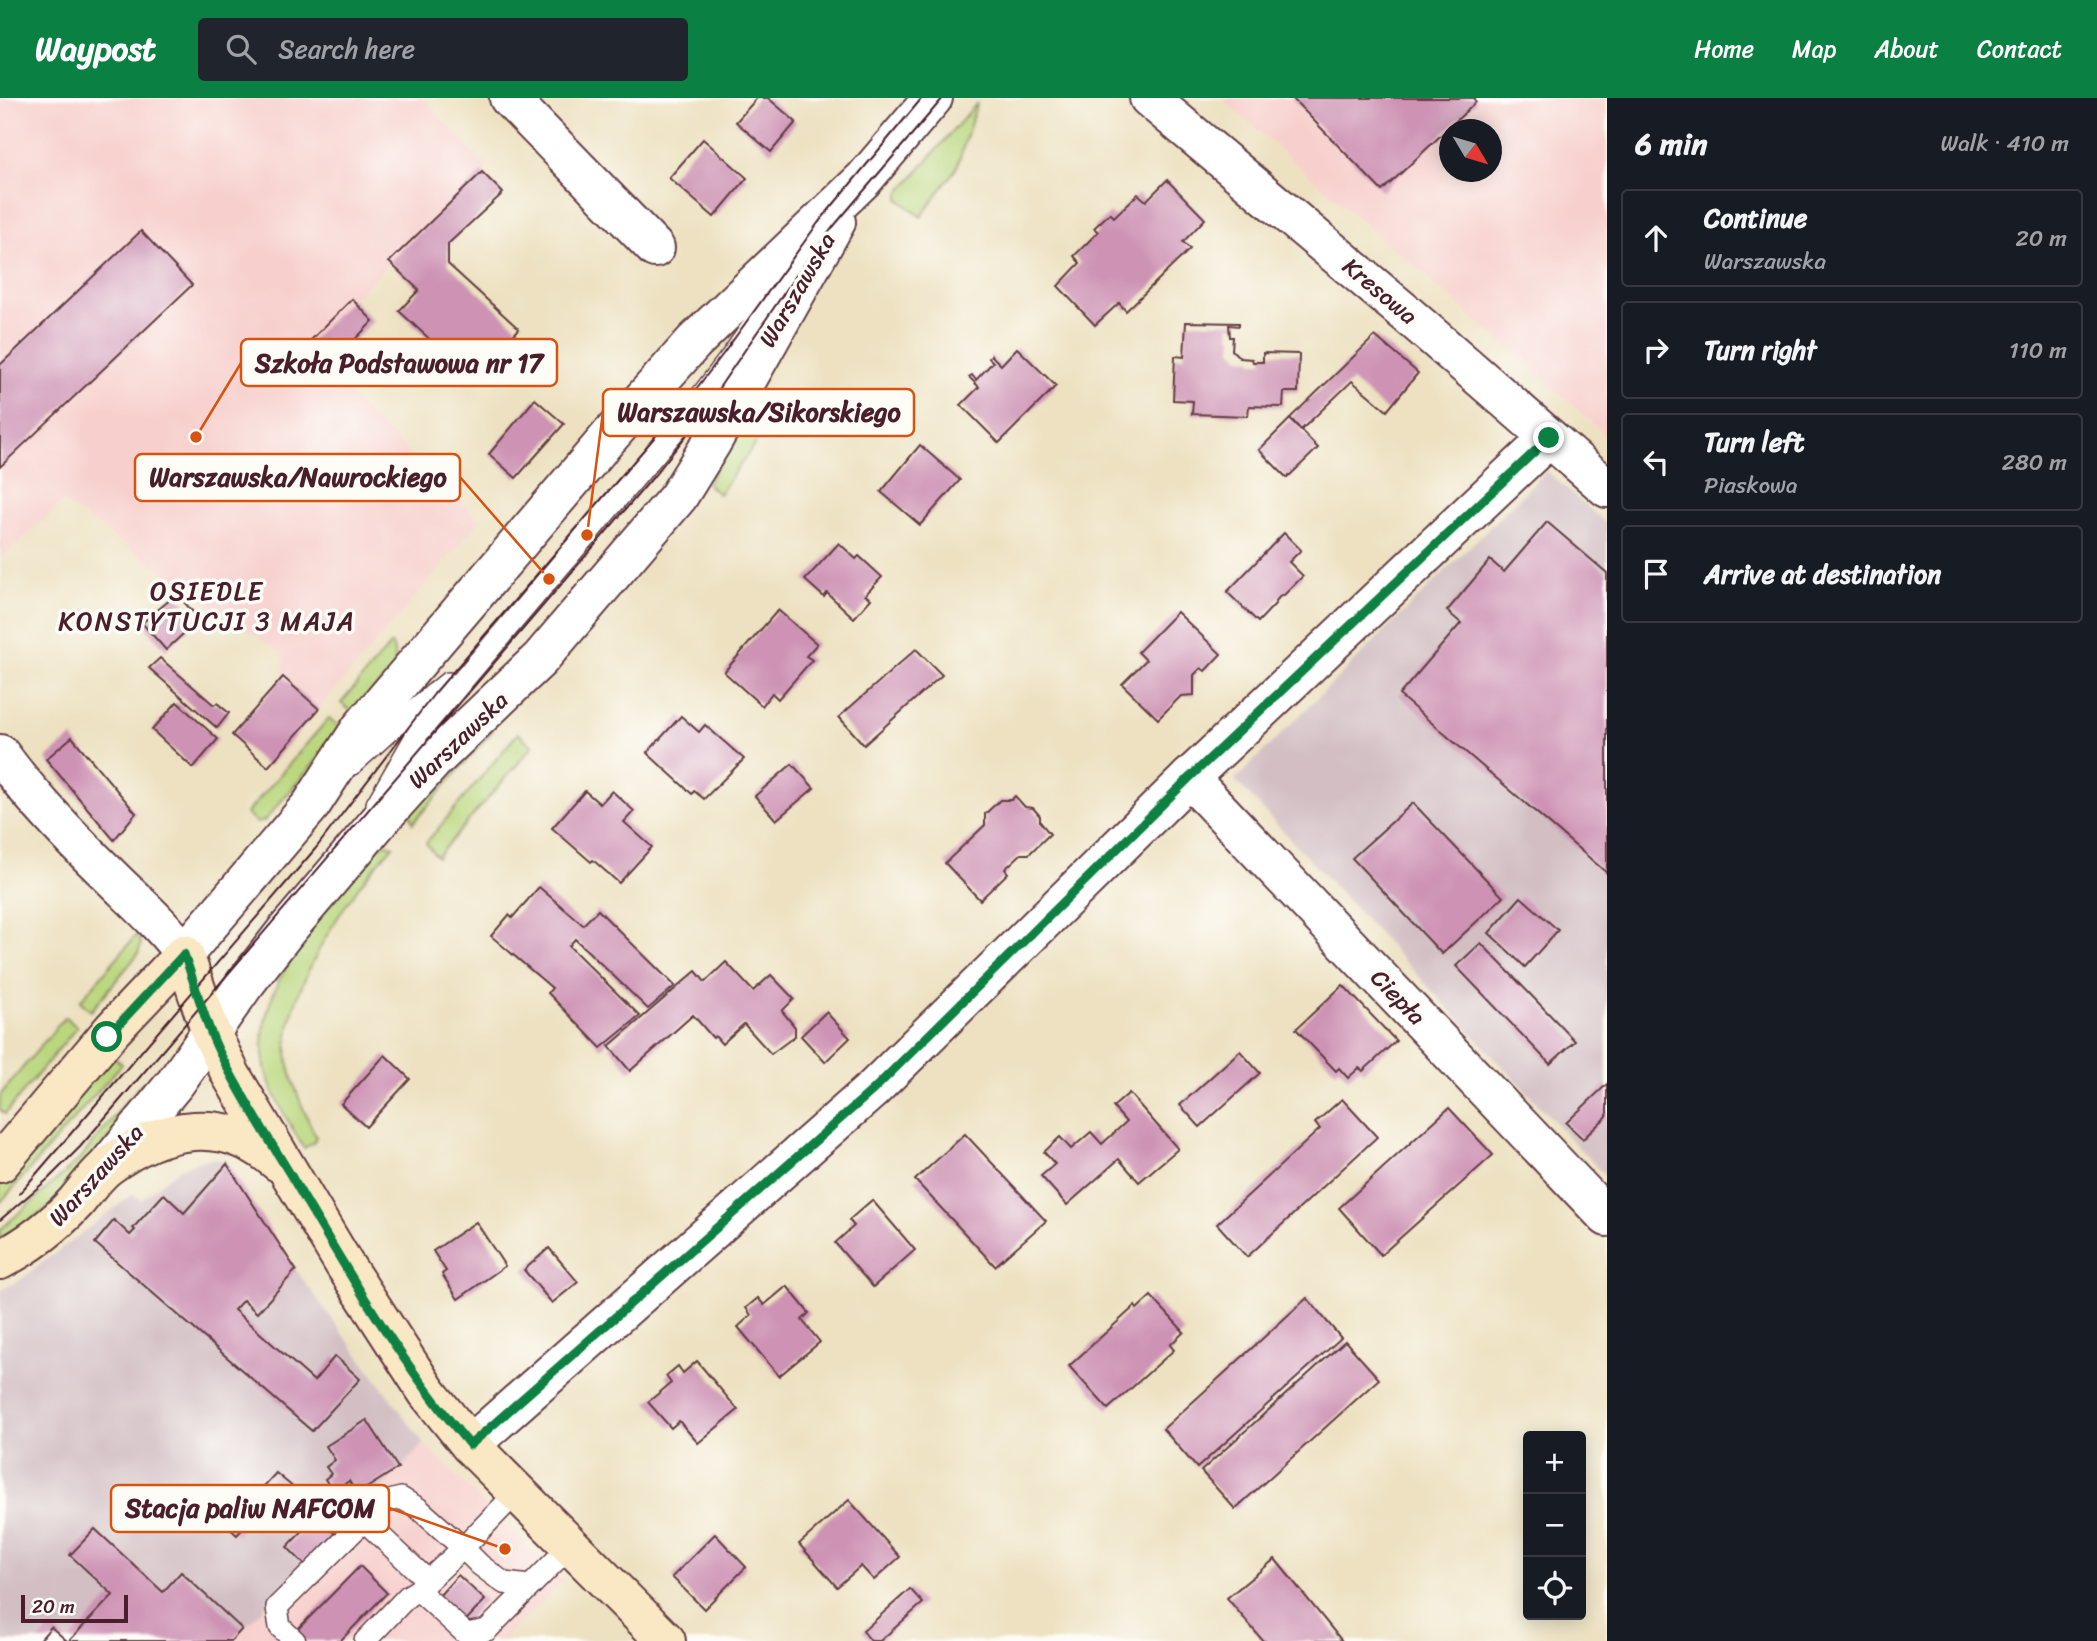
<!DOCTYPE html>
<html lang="en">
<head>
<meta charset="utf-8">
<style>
	body { margin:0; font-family:Sriracha,sans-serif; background:#20242c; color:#f1f3f6 }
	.controls { position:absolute; right:21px; bottom:21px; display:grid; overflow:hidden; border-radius:7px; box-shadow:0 4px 18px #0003 }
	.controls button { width:63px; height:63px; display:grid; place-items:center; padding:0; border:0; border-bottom:2px solid #363941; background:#171b24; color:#f1f3f6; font:35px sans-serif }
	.compass { position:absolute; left:1439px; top:21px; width:63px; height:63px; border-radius:50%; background:#171b24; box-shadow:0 4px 18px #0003; rotate:128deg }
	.scale { position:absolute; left:21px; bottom:18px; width:107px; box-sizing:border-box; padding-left:7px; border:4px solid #4a1f2b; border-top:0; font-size:19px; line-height:24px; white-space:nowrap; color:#4a1f2b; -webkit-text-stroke:5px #fdfcf7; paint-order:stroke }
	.stop { position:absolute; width:21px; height:21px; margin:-16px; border:5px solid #0b8043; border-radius:50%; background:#fff }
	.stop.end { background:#0b8043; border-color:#fff; box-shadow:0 2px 7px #0008 }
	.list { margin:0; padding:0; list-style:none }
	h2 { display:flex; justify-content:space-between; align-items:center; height:91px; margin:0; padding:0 28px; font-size:30px }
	h2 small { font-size:23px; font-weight:400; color:#9ea1a6 }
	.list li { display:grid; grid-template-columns:46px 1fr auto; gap:21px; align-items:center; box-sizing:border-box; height:98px; margin:0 14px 14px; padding:0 14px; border:2px solid #363941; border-radius:7px }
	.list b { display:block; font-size:26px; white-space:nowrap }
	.list p { margin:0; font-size:23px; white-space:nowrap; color:#9ea1a6 }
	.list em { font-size:23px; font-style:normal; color:#9ea1a6 }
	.icon { flex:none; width:38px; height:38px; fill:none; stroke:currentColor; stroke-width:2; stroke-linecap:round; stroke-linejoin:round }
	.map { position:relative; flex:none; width:1607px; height:1543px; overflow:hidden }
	header { display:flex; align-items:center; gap:42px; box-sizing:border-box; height:98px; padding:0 35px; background:#0b8043; color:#fff }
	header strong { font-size:33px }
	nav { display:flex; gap:38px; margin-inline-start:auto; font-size:24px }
	.search { width:490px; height:63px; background:#20242c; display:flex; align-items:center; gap:18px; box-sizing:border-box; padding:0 24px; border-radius:7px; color:#9ea1a6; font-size:26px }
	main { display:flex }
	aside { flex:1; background:#171b24 }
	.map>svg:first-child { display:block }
	.built { fill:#f7d0cd; fill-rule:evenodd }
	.industrial { fill:#d2bec3 }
	.green { fill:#bad77e; stroke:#827b54; stroke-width:2 }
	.building { fill:#cd92b4 }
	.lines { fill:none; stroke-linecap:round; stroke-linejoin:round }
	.service-casing { stroke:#623c42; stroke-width:24 }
	.minor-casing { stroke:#623c42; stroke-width:42 }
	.tertiary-casing { stroke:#623c42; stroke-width:42 }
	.secondary-casing { stroke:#623c42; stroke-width:42 }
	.service { stroke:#fff; stroke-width:21 }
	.minor { stroke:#fff; stroke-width:38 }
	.tertiary { stroke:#fff; stroke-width:38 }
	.secondary { stroke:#fae7c3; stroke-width:38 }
	.tram { stroke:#4a1f2b; stroke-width:2 }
	.route { stroke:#0b8043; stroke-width:9 }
	.labels { text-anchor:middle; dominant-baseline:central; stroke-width:7; stroke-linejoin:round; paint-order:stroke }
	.street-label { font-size:24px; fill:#4a1f2b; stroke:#fdfcf7 }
	.neighbourhood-label { font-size:26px; letter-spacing:2px; fill:#4a1f2b; stroke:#fdfcf7 }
	.leader { fill:none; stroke:#d8530f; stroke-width:2.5 }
	.callout-dot { fill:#d8530f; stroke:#fdfcf7; stroke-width:2.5 }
	.callout { fill:#fdfcf7; stroke:#d8530f; stroke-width:2.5 }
	.callout-label { font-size:26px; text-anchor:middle; font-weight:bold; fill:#4a1f2b }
</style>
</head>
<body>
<header>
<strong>Waypost</strong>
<div class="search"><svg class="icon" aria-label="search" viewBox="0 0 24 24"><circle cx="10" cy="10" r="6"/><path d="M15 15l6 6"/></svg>Search here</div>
<nav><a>Home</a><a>Map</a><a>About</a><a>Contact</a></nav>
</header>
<main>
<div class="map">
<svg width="1607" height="1543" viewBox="0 0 1607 1543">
	<rect width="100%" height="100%" fill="#fdfcf7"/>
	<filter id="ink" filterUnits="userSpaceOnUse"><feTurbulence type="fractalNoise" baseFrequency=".0143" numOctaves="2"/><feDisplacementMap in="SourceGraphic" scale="14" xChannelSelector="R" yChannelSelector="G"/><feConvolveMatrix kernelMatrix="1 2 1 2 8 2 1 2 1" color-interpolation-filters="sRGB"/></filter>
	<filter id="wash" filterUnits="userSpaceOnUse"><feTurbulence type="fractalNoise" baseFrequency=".00686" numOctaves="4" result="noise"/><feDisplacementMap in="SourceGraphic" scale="28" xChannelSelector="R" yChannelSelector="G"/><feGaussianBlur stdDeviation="1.57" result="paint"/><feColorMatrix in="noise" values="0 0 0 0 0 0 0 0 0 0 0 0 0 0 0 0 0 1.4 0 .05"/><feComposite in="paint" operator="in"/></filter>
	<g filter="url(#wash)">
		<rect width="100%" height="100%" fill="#ede1c1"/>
		<g class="built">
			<path d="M0 0H422L488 70 301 251 480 423 319 611 283 579V556L63 404 0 461Z"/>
			<path d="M1221 0H1607V339L1563 298ZM1450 32H1492V74H1450Z"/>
			<path d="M424 1346 563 1483 502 1543H231Z"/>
		</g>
		<g class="industrial">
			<path d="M1546 373 1607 426V1080L1235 682Z"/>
			<path d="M217 1061 224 1063 227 1066 296 1172 424 1346 231 1543H0V1193L20 1182 133 1096 141 1102 180 1070 203 1062Z"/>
		</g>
		<g class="green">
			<path d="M977 5 957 69 921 119 899 101V95Z"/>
			<path d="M752 304 773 321 719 396 707 386Z"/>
			<path d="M391 546 393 549 396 569 352 614 341 605Z"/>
			<path d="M329 620 339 628 340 635 264 723 257 725 246 716Z"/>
			<path d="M494 631 413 725 410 716 411 703Z"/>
			<path d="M518 635 533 648 437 759 426 745Z"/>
			<path d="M381 746H388L393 748C380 763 366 778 355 794 326 834 280 913 288 962 292 988 305 1015 316 1039L313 1045 304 1050C294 1034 275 1001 269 983 237 897 332 806 381 746Z"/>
			<path d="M138 835 141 846 138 856 91 913 80 903Z"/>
			<path d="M65 919 77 929 5 1016 0 1012V997Z"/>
			<path d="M109 955 122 966 0 1105V1085Z"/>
			<path d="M143 984 151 992 51 1108 0 1141V1132L78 1063Z"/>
		</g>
		<g id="blocks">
			<g class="building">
				<path d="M757 0H768L796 24 771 54 736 24Z"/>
				<path d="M1292 0H1475L1474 1 1476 4 1382 93Z"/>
				<path d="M703 41 747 80 714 119 669 80Z"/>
				<path d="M482 74 503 95 448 146V166L519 231 473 281 399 213 419 192 389 164Z"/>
				<path d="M1167 82 1205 121 1183 144 1190 151 1126 213 1119 205 1095 227 1058 188 1080 165 1074 158 1098 134 1094 130 1110 115 1114 119 1138 96 1146 103Z"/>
				<path d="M141 133 192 187 0 369V267Z"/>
				<path d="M352 201 373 223 323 274 301 252Z"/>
				<path d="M1186 224 1239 225V228L1229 227 1230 239H1233L1232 252 1240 260 1252 261 1253 264H1263V255L1299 256 1298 294H1284L1283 309 1249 308 1248 318 1192 316 1193 303 1173 302 1175 258 1184 259Z"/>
				<path d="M1375 238 1418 275 1387 313 1352 283 1301 332 1290 320Z"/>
				<path d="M1017 250 1056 288 999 345 961 307 979 289 969 279 972 277 976 282 993 264 989 260 991 257 1001 267Z"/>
				<path d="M535 301 564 326 516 380 489 356Z"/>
				<path d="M1290 321 1318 350 1287 380 1259 352Z"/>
				<path d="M920 347 960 382 920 427 881 394Z"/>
				<path d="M1547 424 1607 475V775L1399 597 1461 525 1447 513 1490 462 1504 474Z"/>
				<path d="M1284 435 1301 452 1289 464 1303 478 1283 498 1281 497 1275 504 1276 505 1258 524 1227 494Z"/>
				<path d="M839 445 856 461 859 458 882 479 865 497 871 501 854 520 827 495 824 499 805 482Z"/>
				<path d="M177 496 199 521 166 552 142 525Z"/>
				<path d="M778 512 817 546 806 558 812 562 778 601 772 595 762 608 724 574Z"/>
				<path d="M1177 514 1221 556 1205 573 1201 570 1194 577V597L1181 598 1158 621 1122 586 1146 562 1138 554Z"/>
				<path d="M916 551 942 577 864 647 839 619Z"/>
				<path d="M160 560 214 607 217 605 229 615 217 630 149 570Z"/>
				<path d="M283 579 319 611 268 669 232 637Z"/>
				<path d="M177 604 218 641 193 670 152 632Z"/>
				<path d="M681 618 699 634 705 627 744 661 704 701 694 693 692 696 647 655Z"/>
				<path d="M72 639 136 715 114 742 46 661Z"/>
				<path d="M792 666 814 690 776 722 755 698Z"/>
				<path d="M585 693 600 706 612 693 634 713 624 724 652 749 619 785 593 762 591 764 552 730Z"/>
				<path d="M1015 698 1025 709 1033 710 1040 718V724L1050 736 1029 756H1021L1005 771 1008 775 980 802 945 765 985 727V716L1000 702H1011Z"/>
				<path d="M1413 705 1503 799 1442 856 1352 760Z"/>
				<path d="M539 789 583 827 598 812 675 888 648 911 575 841 569 848 640 918 601 950 548 895 552 890 491 838 509 817 512 820Z"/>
				<path d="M1521 799 1558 832 1525 869 1489 835Z"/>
				<path d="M1481 845 1575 943 1550 966 1456 868Z"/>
				<path d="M726 864 753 893 771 877 794 901 782 913 795 929V938L771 956 744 926 722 946 715 938 713 940 693 917 630 973 609 948 696 873 705 884Z"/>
				<path d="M1343 887 1396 943 1363 973 1359 970 1348 980 1339 970 1336 973 1296 931Z"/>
				<path d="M826 914 850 940 825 964 801 938Z"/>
				<path d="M1240 953 1260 975 1200 1029 1180 1007Z"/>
				<path d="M385 957 410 981 366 1029 341 1006Z"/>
				<path d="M1607 986V1018L1583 1041 1566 1025Z"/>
				<path d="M1129 995 1178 1051 1139 1084 1119 1061 1067 1107 1041 1078 1055 1066 1044 1054 1060 1039 1071 1051 1091 1034 1102 1046 1126 1024 1113 1009Z"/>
				<path d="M1342 1001 1377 1039 1247 1159 1217 1126 1320 1031 1315 1025Z"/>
				<path d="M1449 1010 1493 1057 1381 1157 1339 1110Z"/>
				<path d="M965 1036 1046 1123 995 1168 915 1082Z"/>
				<path d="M227 1066 296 1172 257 1215 243 1202 234 1212 314 1283 335 1258 360 1281 312 1333 95 1145 114 1122 130 1137 135 1132 133 1130 164 1096 184 1115Z"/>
				<path d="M872 1102 915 1152 873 1189 835 1145 854 1128 849 1122Z"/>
				<path d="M476 1124 505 1168 458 1201 442 1176 446 1173 433 1153Z"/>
				<path d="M549 1150 578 1184 552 1205 524 1172Z"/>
				<path d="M787 1188 809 1215 802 1222 820 1244 779 1278 738 1229 751 1217 746 1210 758 1200 764 1207Z"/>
				<path d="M1151 1198 1184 1234 1170 1247 1174 1252 1108 1311 1069 1268 1135 1208 1137 1211Z"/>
				<path d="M1307 1200 1341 1240 1197 1370 1163 1331Z"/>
				<path d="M1345 1243 1379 1281 1235 1411 1201 1373Z"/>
				<path d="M697 1263 738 1312 698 1345 679 1323 671 1330 648 1304 671 1285 666 1278 678 1268 683 1275Z"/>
				<path d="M367 1322 398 1370 357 1396 349 1383 333 1394 325 1381 331 1376 326 1369 335 1362 326 1348Z"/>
				<path d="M276 1375 294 1390 257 1430 250 1423 237 1437 227 1428Z"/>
				<path d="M849 1402 900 1459 874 1482 861 1468 837 1489 799 1446Z"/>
				<path d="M317 1418 335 1436 305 1467 287 1449Z"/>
				<path d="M95 1431 163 1494 181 1474 242 1531 231 1543H69L113 1497 70 1457Z"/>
				<path d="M715 1436 746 1469 704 1511 672 1479Z"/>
				<path d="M1275 1461 1342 1543H1263L1227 1500Z"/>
				<path d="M360 1468 387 1495 340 1543H286Z"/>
				<path d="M458 1477 485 1502 456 1533 429 1509Z"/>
				<path d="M910 1491 923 1505 880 1543H871L863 1533Z"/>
				<path d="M51 1529 67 1543H39Z"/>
			</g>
		</g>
	</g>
	<g filter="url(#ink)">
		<use href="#blocks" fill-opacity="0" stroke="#623c42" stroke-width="2"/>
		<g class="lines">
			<g class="service-casing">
				<g id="service">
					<path d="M352 666 394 628 448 585"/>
					<path d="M377 706 418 635 676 331 732 258 782 186"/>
					<path d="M369 1418 372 1430 427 1482"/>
					<path d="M418 1492 463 1450 516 1395"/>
					<path d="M295 1543 280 1529 277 1509 382 1405 401 1400 418 1410 463 1450 480 1467 504 1485 530 1488"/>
					<path d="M365 1543 408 1498 418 1492 466 1536 487 1532 570 1448"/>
				</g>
			</g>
			<g class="minor-casing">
				<g id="minor">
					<path d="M509 0 655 150"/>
					<path d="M1149 0 1408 217 1607 390"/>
					<path d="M1189 680 1607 1119"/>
					<path d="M470 1347 873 991 1189 680 1549 340"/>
				</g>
			</g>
			<g class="tertiary-casing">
				<g id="tertiary">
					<path d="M0 656C32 700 70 739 109 777 135 803 162 826 184 856L311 707 361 630 609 339 694 244 864 81 933 0"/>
					<path d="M108 1067 176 984 244 887 286 833 380 722 434 662 540 561 678 399 712 344 836 124"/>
				</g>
			</g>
			<g class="secondary-casing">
				<g id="secondary">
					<path d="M0 1065 113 931 184 856 211 935 231 977 344 1166 427 1294 470 1347 666 1543"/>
					<path d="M0 1162C29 1147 54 1128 76 1104 86 1092 96 1077 108 1068 162 1028 225 1016 278 1064"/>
				</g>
			</g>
			<use href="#service" class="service"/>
			<use href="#minor" class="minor"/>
			<use href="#tertiary" class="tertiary"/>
			<use href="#secondary" class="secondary"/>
			<g class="tram">
				<path d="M19 1096 316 750 434 596 696 291 723 256 818 125 922 0"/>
				<path d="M0 1122 48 1081 80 1049 654 378 686 338 797 176 833 129 943 0"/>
			</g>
		</g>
	</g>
	<g class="lines" filter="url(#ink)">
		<path class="route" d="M107 939 184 856C195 886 203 918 216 947 237 992 265 1034 290 1076 345 1169 400 1265 470 1347L873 992 1189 680 1549 340"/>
	</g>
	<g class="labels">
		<g class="street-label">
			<text transform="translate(797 192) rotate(-60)">Warszawska</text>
			<text transform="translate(1380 193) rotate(40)">Kresowa</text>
			<text transform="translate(458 642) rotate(-44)">Warszawska</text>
			<text transform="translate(1398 899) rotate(46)">Ciepła</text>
			<text transform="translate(96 1077) rotate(-48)">Warszawska</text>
		</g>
		<g class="neighbourhood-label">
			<text x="207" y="493">OSIEDLE<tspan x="207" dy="30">KONSTYTUCJI 3 MAJA</tspan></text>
		</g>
	</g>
	<path class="leader" d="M196 339L241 265M587 437L603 314M549 481L460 379M505 1451L389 1410"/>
	<g class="callout-dot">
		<circle cx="196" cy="339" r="7"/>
		<circle cx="587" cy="437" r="7"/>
		<circle cx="549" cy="481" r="7"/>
		<circle cx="505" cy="1451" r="7"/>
	</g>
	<g class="callout">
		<rect x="241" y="241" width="316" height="47" rx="7"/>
		<rect x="603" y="291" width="311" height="47" rx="7"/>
		<rect x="135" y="356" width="325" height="47" rx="7"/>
		<rect x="111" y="1387" width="278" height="47" rx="7"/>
	</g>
	<g class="callout-label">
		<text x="399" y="274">Szkoła Podstawowa nr 17</text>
		<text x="759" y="323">Warszawska/Sikorskiego</text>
		<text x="298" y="388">Warszawska/Nawrockiego</text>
		<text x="250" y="1419">Stacja paliw NAFCOM</text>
	</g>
</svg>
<div class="controls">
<button>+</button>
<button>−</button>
<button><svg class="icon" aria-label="locate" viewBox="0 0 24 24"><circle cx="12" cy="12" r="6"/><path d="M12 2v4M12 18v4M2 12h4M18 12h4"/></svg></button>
</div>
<svg class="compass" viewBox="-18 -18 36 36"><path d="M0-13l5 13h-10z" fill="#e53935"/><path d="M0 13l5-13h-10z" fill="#9ea1a6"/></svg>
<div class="scale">20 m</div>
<div class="stop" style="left:107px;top:939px"></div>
<div class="stop end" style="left:1549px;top:340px"></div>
</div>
<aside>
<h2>6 min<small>Walk · 410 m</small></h2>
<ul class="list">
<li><svg class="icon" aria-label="ahead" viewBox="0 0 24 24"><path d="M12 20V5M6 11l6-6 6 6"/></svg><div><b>Continue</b><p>Warszawska</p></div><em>20 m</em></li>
<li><svg class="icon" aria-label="right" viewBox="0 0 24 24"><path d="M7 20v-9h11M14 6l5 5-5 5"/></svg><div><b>Turn right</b></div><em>110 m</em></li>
<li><svg class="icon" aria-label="left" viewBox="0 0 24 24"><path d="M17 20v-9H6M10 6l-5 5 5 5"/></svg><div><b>Turn left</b><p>Piaskowa</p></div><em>280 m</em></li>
<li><svg class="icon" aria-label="arrive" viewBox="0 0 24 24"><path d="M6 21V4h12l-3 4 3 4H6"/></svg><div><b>Arrive at destination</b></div></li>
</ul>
</aside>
</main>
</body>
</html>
